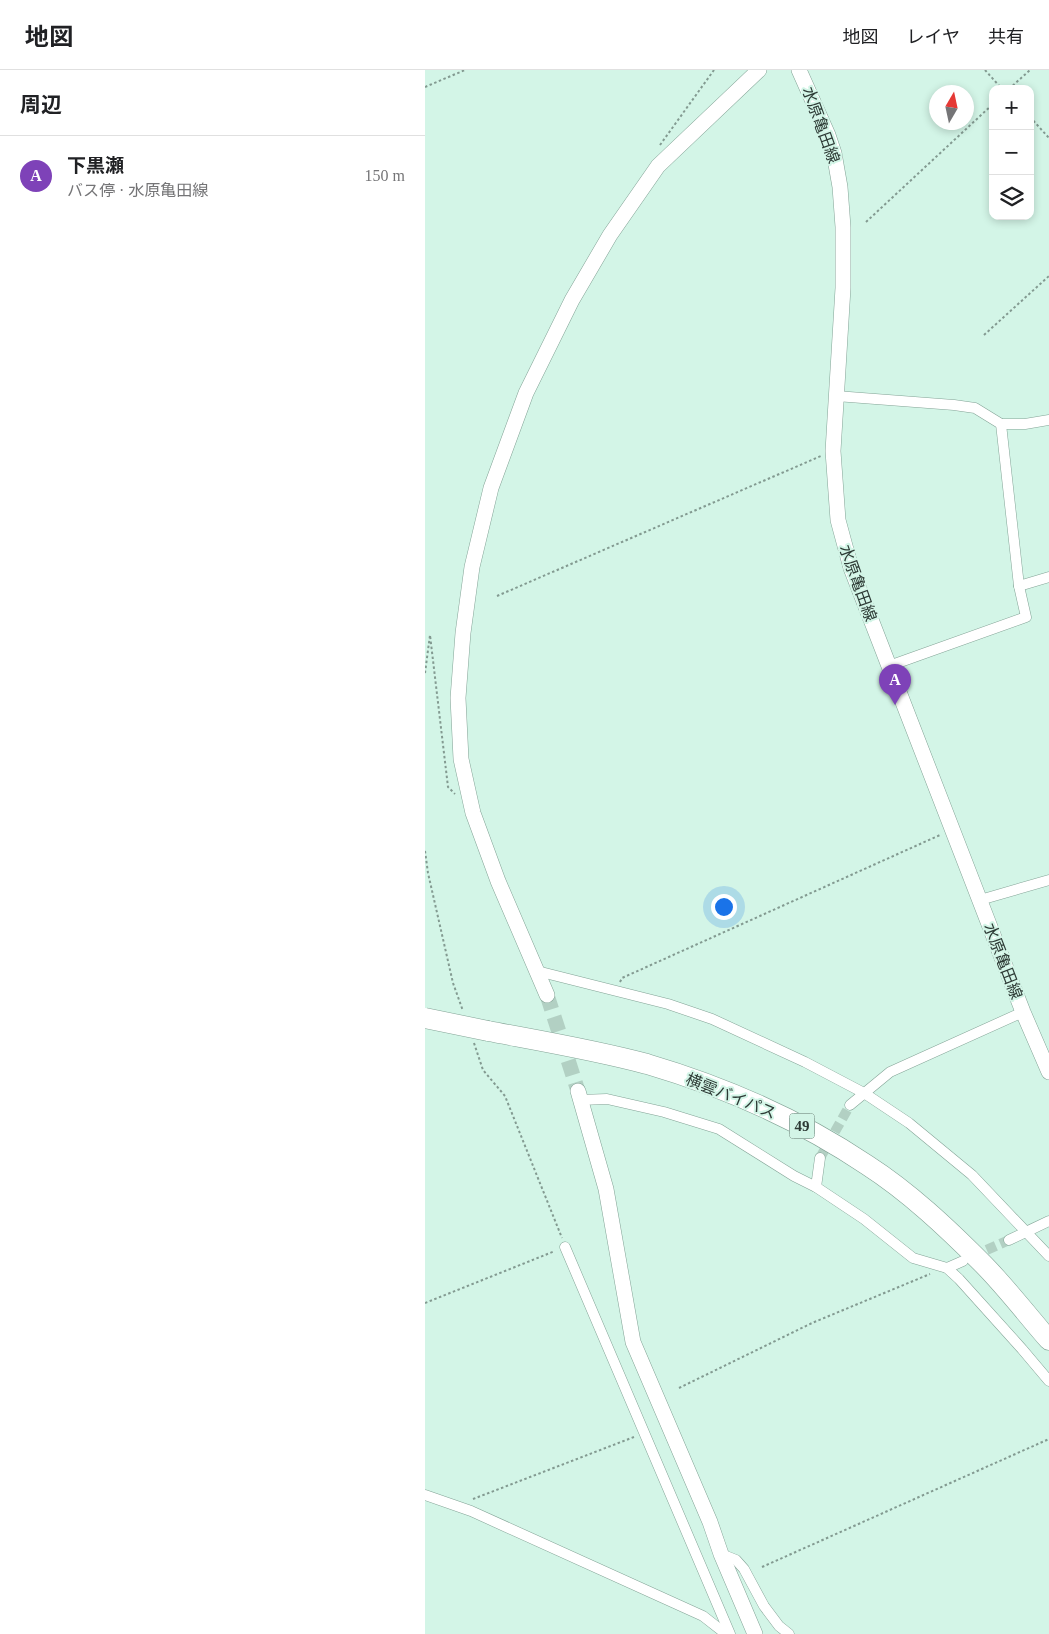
<!DOCTYPE html>
<html lang="ja">
<head>
<meta charset="utf-8">
<style>
	body { margin:0; font-family:"Times New Roman","Noto Sans JP",serif; background:#f6f6f6; color:#202124 }
	.controls { position:absolute; right:15px; top:15px; display:grid; overflow:hidden; border-radius:10px; box-shadow:0 2px 8px #0003 }
	.controls button { width:45px; height:45px; display:grid; place-items:center; padding:0; border:0; border-bottom:1px solid #e0e0e0; background:#fff; color:#202124; font:25px sans-serif }
	.compass { position:absolute; left:504px; top:15px; width:45px; height:45px; border-radius:50%; background:#fff; box-shadow:0 2px 8px #0003; rotate:9deg }
	.you { position:absolute; left:298px; top:836px; width:18px; height:18px; margin:-12px; border:4px solid #fff; border-radius:50%; background:#1a73e8; box-shadow:0 0 0 8px #1a73e833 }
	.badge { display:grid; place-items:center; width:32px; height:32px; border-radius:50%; background:#7e42b8; color:#fff; font-size:16px; font-weight:700 }
	.pin { position:absolute; translate:-50% -41px; filter:drop-shadow(0 1px 2px #0008) }
	.pin::after { content:''; position:absolute; top:26px; width:18px; height:15px; background:inherit; clip-path:polygon(0 0,100% 0,50% 100%) }
	.list { margin:0; padding:0; list-style:none }
	h2 { display:flex; justify-content:space-between; align-items:center; height:65px; margin:0; padding:0 20px; font-size:21px }
	h2 small { font-size:16px; font-weight:400; color:#757577 }
	.list li { display:grid; grid-template-columns:32px 1fr auto; gap:15px; align-items:center; box-sizing:border-box; height:80px; padding:0 20px; border-top:1px solid #e0e0e0 }
	.list b { display:block; font-size:19px; white-space:nowrap }
	.list p { margin:0; font-size:16px; white-space:nowrap; color:#757577 }
	.list em { font-size:16px; font-style:normal; color:#757577 }
	.icon { flex:none; width:28px; height:28px; fill:none; stroke:currentColor; stroke-width:2; stroke-linecap:round; stroke-linejoin:round }
	.map { position:relative; flex:none; width:624px; height:1564px; overflow:hidden }
	header { display:flex; align-items:center; gap:30px; box-sizing:border-box; height:70px; padding:0 25px; background:#fff; border-bottom:1px solid #e0e0e0 }
	header strong { font-size:24px }
	nav { display:flex; gap:28px; margin-inline-start:auto; font-size:18px }
	main { display:flex }
	aside { flex:1; background:#fff }
	.map>svg:first-child { display:block }
	.lines { fill:none; stroke-linecap:round; stroke-linejoin:round }
	.street-tunnel { stroke:#b2d0c3; stroke-width:10; stroke-dasharray:10 5; stroke-linecap:butt }
	.secondary-tunnel { stroke:#b2d0c3; stroke-width:15; stroke-dasharray:15 8; stroke-linecap:butt }
	.street-casing { stroke:#83a396; stroke-width:11 }
	.secondary-casing { stroke:#83a396; stroke-width:16 }
	.highway-casing { stroke:#83a396; stroke-width:21 }
	.path { stroke:#839a91; stroke-width:2; stroke-dasharray:2.5 2.5; stroke-linecap:butt }
	.street { stroke:#fff; stroke-width:10 }
	.secondary { stroke:#fff; stroke-width:15 }
	.highway { stroke:#fff; stroke-width:20 }
	.highway-bridge-casing { stroke:#83a396; stroke-width:21; stroke-linecap:butt }
	.highway-bridge { stroke:#fff; stroke-width:20 }
	.labels { text-anchor:middle; dominant-baseline:central; stroke-width:4; stroke-linejoin:round; paint-order:stroke }
	.shield { fill:#d3f5e7; stroke:#5f726a; stroke-width:1 }
	.shield-label { font-size:15px; font-weight:bold; fill:#2d3a35 }
	.street-label { font-size:16px; fill:#2d3a35; stroke:#d3f5e7 }
</style>
</head>
<body>
<header>
<strong>地図</strong>
<nav><a>地図</a><a>レイヤ</a><a>共有</a></nav>
</header>
<main>
<aside>
<h2>周辺<small></small></h2>
<ul class="list">
<li><span class="badge">A</span><div><b>下黒瀬</b><p>バス停 · 水原亀田線</p></div><em>150 m</em></li>
</ul>
</aside>
<div class="map">
<svg width="624" height="1564" viewBox="0 0 624 1564">
	<rect width="100%" height="100%" fill="#d3f5e7"/>
	<g class="lines">
		<g class="street-tunnel">
			<path d="M395 1088 425 1035"/>
			<path d="M548 1186 584 1170"/>
		</g>
		<path class="secondary-tunnel" d="M122 925 153 1021"/>
		<g class="street-casing">
			<g id="street">
				<path d="M411 326 529 335 550 338 576 354H600L624 350"/>
				<path d="M594 516 624 507"/>
				<path d="M464 596 601 547 594 516 576 354"/>
				<path d="M555 830 624 810"/>
				<path d="M112 901 243 934 287 949 380 992 439 1023 484 1053 547 1105 624 1186"/>
				<path d="M155 1030 182 1029 239 1042 294 1059 369 1106 391 1117 439 1149 488 1188 522 1198 534 1209 597 1279 624 1311"/>
				<path d="M425 1035 465 1002 598 942"/>
				<path d="M391 1117 395 1088"/>
				<path d="M584 1170 624 1151"/>
				<path d="M140 1177 305 1564"/>
				<path d="M522 1198 538 1191"/>
				<path d="M0 1425 46 1441 278 1546 301 1564"/>
				<path d="M296 1484 311 1490 319 1499 339 1536 354 1556 364 1564"/>
			</g>
		</g>
		<g class="secondary-casing">
			<g id="secondary">
				<path d="M374 0 403 65 409 83 415 117 418 157V218L408 381 413 450 426 498 598 942 624 1002"/>
				<path d="M122 925 73 811 48 743 36 689 33 628 38 563 47 497 66 418 101 323 147 230 185 165 233 96 334 0"/>
				<path d="M153 1021 181 1119 208 1272 285 1452 296 1484 330 1564"/>
			</g>
		</g>
		<g class="highway-casing">
			<path id="highway" d="M63 961C116 971 170 980 222 994 300 1017 375 1050 442 1095 484 1122 522 1158 557 1193 581 1217 602 1245 624 1270"/>
		</g>
		<g class="path">
			<path d="M560 0 577 19"/>
			<path d="M0 17 40 0"/>
			<path d="M584 19 605 0"/>
			<path d="M605 47 624 68"/>
			<path d="M235 75 289 0"/>
			<path d="M441 152 568 34"/>
			<path d="M559 265 624 206"/>
			<path d="M72 526 396 386"/>
			<path d="M0 603 5 565 23 717 30 724"/>
			<path d="M0 781 3 803 28 913 38 941"/>
			<path d="M195 912 197 908 515 765"/>
			<path d="M49 973 58 1000 80 1026 137 1168"/>
			<path d="M0 1233 130 1181"/>
			<path d="M254 1318 387 1253 505 1204"/>
			<path d="M48 1429 209 1367"/>
			<path d="M337 1497 624 1369"/>
		</g>
		<use href="#street" class="street"/>
		<use href="#secondary" class="secondary"/>
		<use href="#highway" class="highway"/>
		<g class="highway-bridge-casing">
			<path id="highway-bridge" d="M0 948 63 961"/>
		</g>
		<use href="#highway-bridge" class="highway-bridge"/>
	</g>
	<g class="labels">
		<rect class="shield" x="364.5" y="1043.5" width="25" height="25" rx="4"/>
		<g class="shield-label">
			<text x="377" y="1056">49</text>
		</g>
		<g class="street-label">
			<text transform="translate(396 55) rotate(70)">水原亀田線</text>
			<text transform="translate(433 513) rotate(70)">水原亀田線</text>
			<text transform="translate(578 891) rotate(69)">水原亀田線</text>
			<text transform="translate(306 1026) rotate(22)">横雲バイパス</text>
		</g>
	</g>
</svg>
<div class="controls">
<button>+</button>
<button>−</button>
<button><svg class="icon" aria-label="layers" viewBox="0 0 24 24"><path d="M12 4l9 5-9 5-9-5zM3 14l9 5 9-5"/></svg></button>
</div>
<svg class="compass" viewBox="-18 -18 36 36"><path d="M0-13l5 13h-10z" fill="#e53935"/><path d="M0 13l5-13h-10z" fill="#757577"/></svg>
<div class="you"></div>
<div class="pin badge" style="left:470px;top:635px">A</div>
</div>
</main>
</body>
</html>
